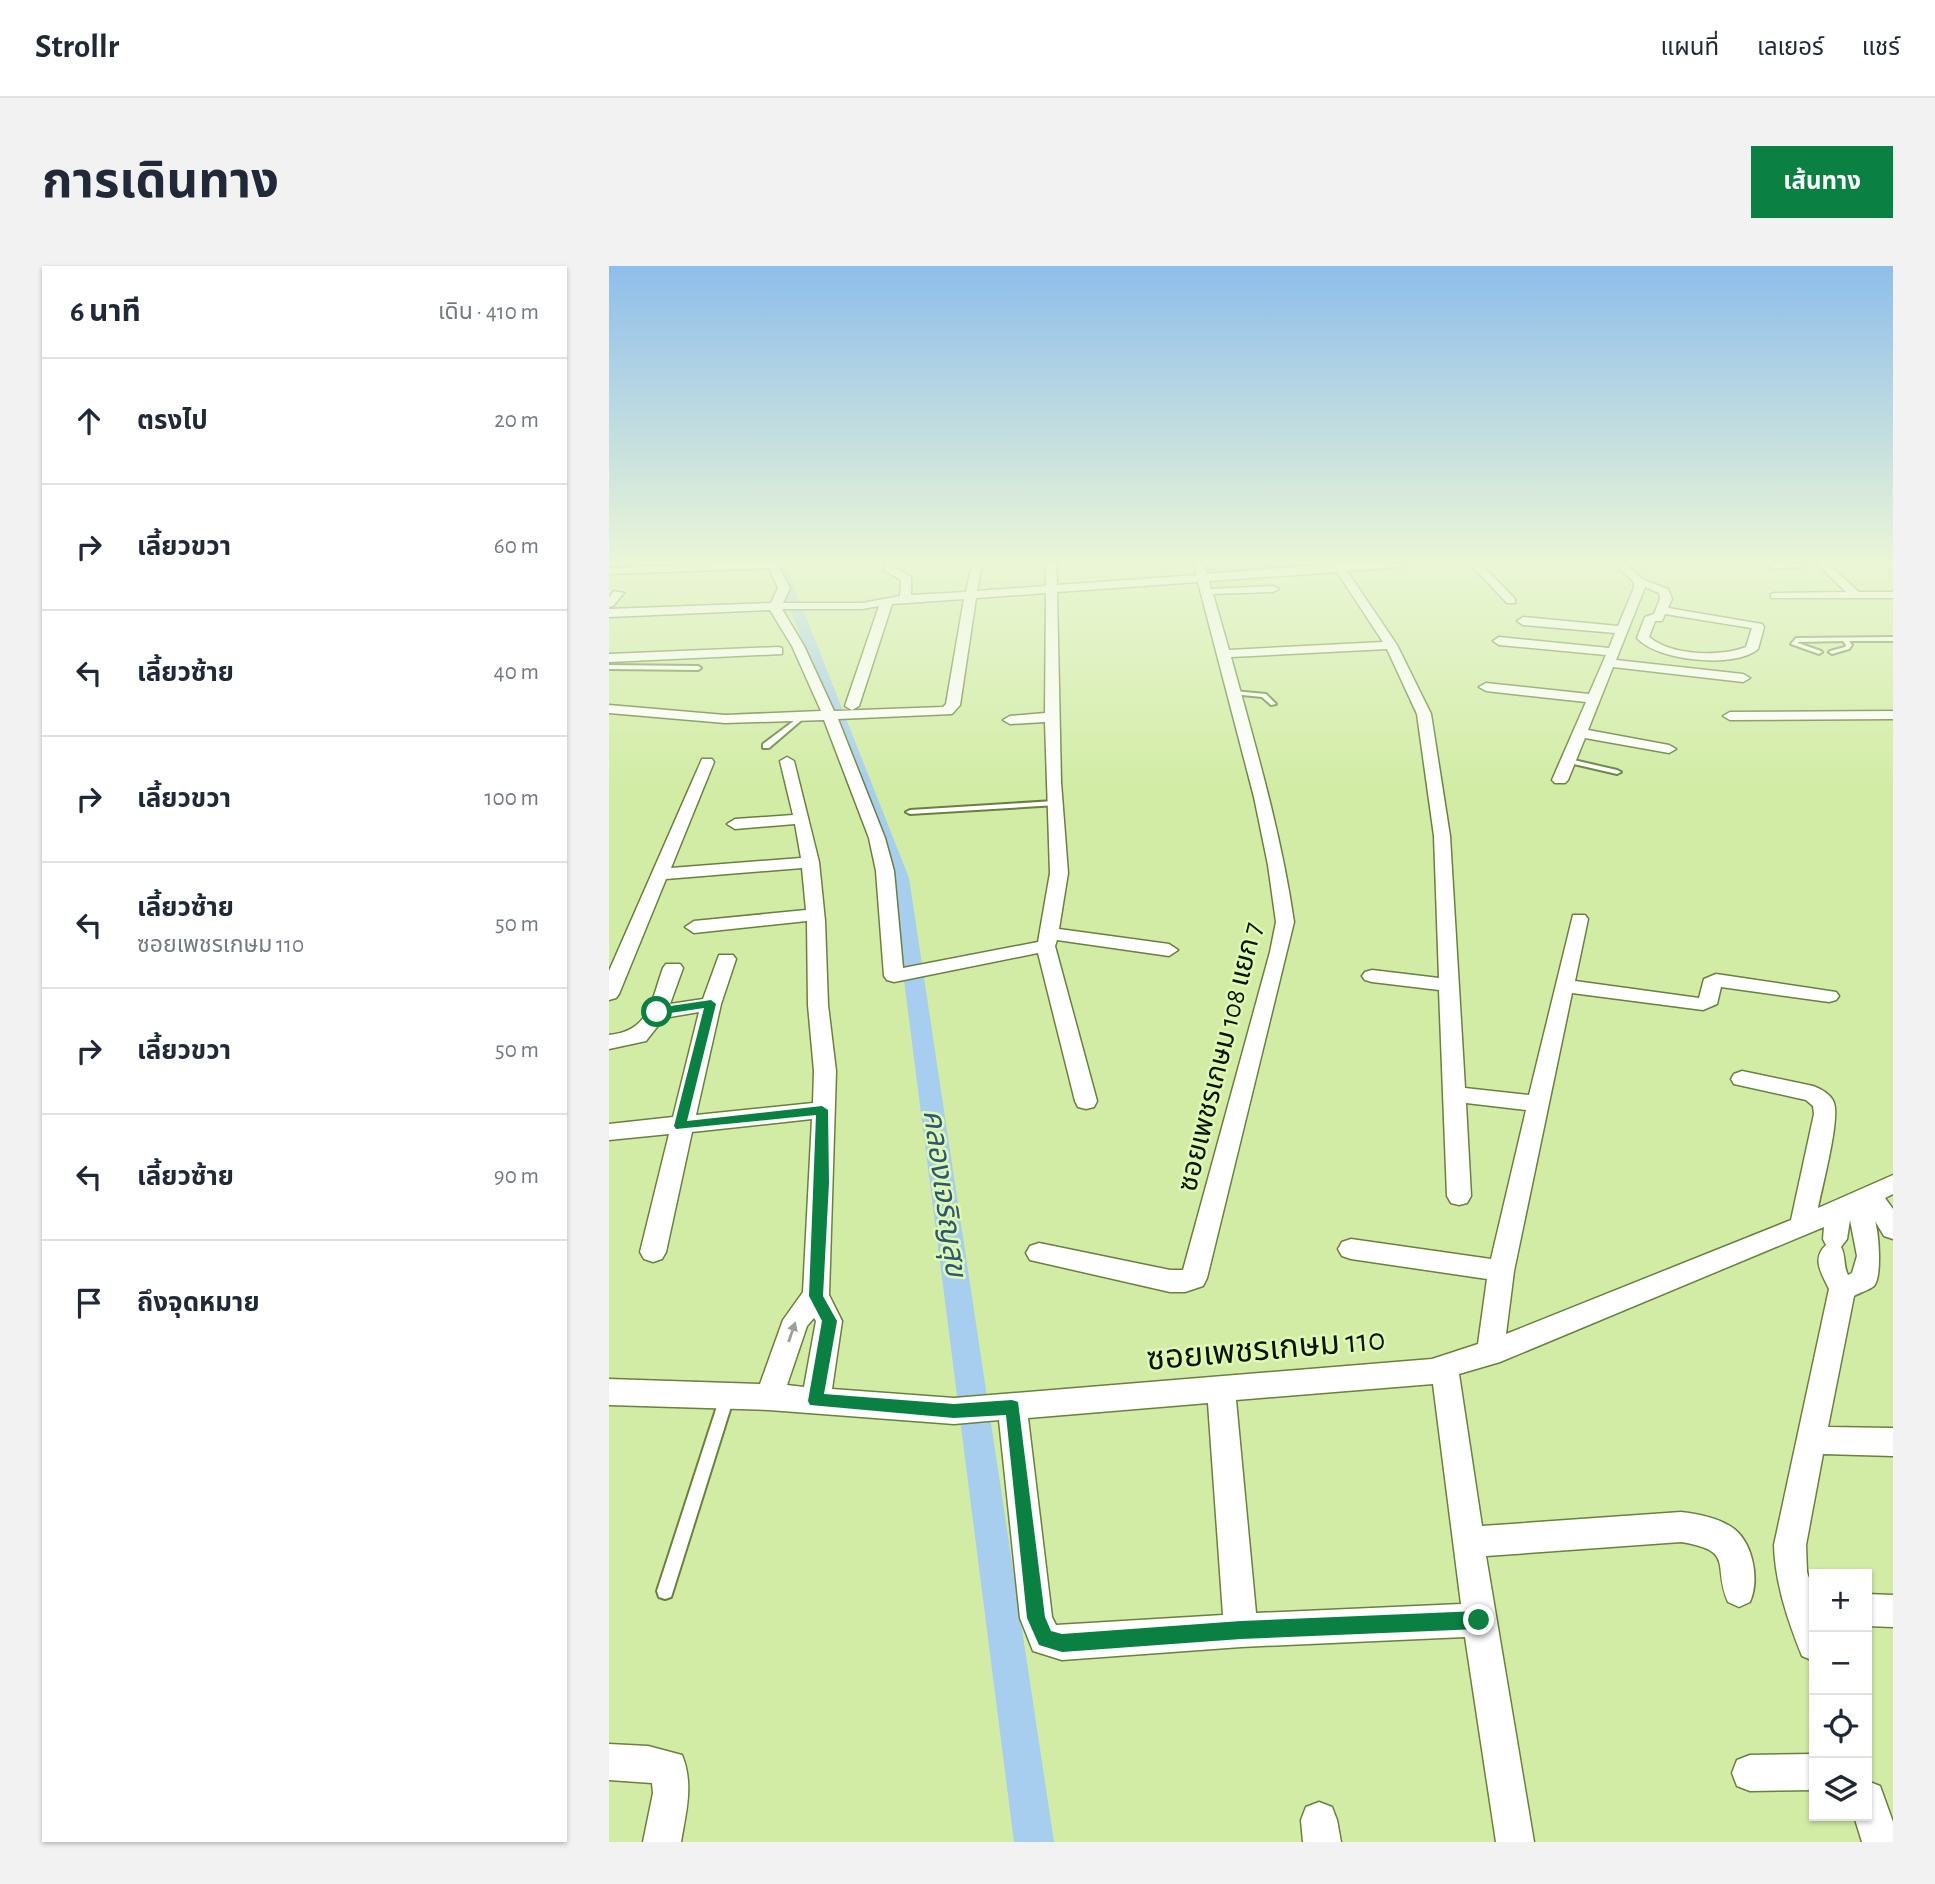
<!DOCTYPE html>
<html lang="th">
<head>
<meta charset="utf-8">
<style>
	body { margin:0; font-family:"Alegreya Sans","Noto Sans Thai",sans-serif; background:#f2f2f3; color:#1f2937 }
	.controls { position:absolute; right:21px; bottom:21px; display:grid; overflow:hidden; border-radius:0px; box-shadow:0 2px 5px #0004 }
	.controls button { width:63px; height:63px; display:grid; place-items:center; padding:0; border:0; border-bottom:2px solid #e0e1e3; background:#fff; color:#1f2937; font:35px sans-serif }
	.stop { position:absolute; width:21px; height:21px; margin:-16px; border:5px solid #0b8043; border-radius:50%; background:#fff }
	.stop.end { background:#0b8043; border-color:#fff; box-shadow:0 2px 7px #0008 }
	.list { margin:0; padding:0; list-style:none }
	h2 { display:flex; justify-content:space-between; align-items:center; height:91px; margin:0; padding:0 28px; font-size:30px }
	h2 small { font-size:23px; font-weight:400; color:#747a83 }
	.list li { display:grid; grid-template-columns:46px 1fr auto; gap:21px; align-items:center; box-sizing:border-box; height:126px; padding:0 28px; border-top:2px solid #e0e1e3 }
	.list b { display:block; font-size:26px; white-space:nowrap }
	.list p { margin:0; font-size:23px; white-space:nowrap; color:#747a83 }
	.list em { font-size:23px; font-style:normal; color:#747a83 }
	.icon { flex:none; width:38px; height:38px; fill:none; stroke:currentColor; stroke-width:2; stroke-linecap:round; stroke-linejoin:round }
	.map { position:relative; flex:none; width:1284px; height:1576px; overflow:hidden; border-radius:0px }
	header { display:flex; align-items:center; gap:42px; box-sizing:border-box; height:98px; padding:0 35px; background:#fff; border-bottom:2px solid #e0e1e3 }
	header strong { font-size:33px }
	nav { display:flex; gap:38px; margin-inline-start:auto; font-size:24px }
	.intro { display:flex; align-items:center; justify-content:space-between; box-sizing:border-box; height:168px; padding:0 42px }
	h1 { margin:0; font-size:49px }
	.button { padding:18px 32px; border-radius:0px; background:#0b8043; color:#fff; font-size:24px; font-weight:700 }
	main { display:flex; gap:42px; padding:0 42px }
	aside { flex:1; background:#fff; border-radius:0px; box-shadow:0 2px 5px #0004 }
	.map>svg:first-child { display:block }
	.green { fill:#f6a0b4 }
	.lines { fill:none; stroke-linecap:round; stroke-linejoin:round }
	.canal { fill:#a7cdef; fill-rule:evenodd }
	.service-casing { stroke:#69803e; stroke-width:4 }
	.minor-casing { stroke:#69803e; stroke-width:3 }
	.service { fill:#fff; fill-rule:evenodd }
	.minor { fill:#fff; fill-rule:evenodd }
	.oneway { fill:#9da099 }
	.route { fill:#0b8043 }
	.labels { text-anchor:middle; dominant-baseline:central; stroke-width:5; stroke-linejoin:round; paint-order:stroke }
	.street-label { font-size:28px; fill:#0a1200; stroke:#dff9b3 }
	.water-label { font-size:30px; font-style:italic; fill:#2a5678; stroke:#dff9b3 }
	.near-street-label { font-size:33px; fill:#0a1200; stroke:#dff9b3 }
</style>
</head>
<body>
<header>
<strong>Strollr</strong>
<nav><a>แผนที่</a><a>เลเยอร์</a><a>แชร์</a></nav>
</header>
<div class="intro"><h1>การเดินทาง</h1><a class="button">เส้นทาง</a></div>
<main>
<aside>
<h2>6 นาที<small>เดิน · 410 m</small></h2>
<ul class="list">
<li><svg class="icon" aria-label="ahead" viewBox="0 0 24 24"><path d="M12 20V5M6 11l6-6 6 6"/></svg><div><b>ตรงไป</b></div><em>20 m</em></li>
<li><svg class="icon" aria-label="right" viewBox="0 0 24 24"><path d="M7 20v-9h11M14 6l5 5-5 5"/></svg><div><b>เลี้ยวขวา</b></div><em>60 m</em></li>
<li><svg class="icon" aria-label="left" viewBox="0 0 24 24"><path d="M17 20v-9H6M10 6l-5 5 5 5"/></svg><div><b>เลี้ยวซ้าย</b></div><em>40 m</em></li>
<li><svg class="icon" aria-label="right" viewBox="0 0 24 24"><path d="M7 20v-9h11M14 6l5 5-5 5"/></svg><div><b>เลี้ยวขวา</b></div><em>100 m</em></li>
<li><svg class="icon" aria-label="left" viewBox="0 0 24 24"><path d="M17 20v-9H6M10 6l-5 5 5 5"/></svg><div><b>เลี้ยวซ้าย</b><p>ซอยเพชรเกษม 110</p></div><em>50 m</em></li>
<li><svg class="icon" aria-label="right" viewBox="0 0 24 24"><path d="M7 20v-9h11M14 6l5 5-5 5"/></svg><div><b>เลี้ยวขวา</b></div><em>50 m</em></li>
<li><svg class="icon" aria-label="left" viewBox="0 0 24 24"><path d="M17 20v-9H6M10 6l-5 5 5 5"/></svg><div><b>เลี้ยวซ้าย</b></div><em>90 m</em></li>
<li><svg class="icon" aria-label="arrive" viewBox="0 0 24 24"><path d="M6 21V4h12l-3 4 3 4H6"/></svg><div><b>ถึงจุดหมาย</b></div></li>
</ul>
</aside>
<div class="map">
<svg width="1284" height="1576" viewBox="0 0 1284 1576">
	<rect width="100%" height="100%" fill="#d2eca6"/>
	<path class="green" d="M598 298H722L723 300 600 308Z"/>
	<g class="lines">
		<path class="canal" d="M164 298H176L300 612 445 1576H405L282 612Z"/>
		<g class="service-casing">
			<g id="service">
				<path d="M1284 371V375H1240L1243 379 1240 383 1223 388 1220 386 1221 385 1236 381 1237 379 1234 375 1189 376V377L1212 385 1213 386 1210 388 1182 378 1187 372Z"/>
				<path d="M0 399 89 400 92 402 89 404 0 403Z"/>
				<path d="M625 425 657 428 667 438 662 439 653 431 623 428V426Z"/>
				<path d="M190 451 195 452 160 482H154V478Z"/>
				<path d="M956 492 1008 504 1012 506 1008 508 956 496Z"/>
				<path d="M445 535H448V539L301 548 297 546 301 544Z"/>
				<path d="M118 1125 123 1126 125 1131 64 1325 62 1331 56 1333 50 1331 48 1325 111 1131 113 1126Z"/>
			</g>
		</g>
		<g class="minor-casing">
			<g id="minor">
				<path d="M105 298H168L181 322 174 337H253L291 330 292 314 275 304 276 298H286L285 301 302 311V329L357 326 363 298H373L368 325 437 320V298H447L448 319 588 309 585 298H595L598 308 723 298H796L791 301 738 305 788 379 822 448 841 570 856 822 920 829 964 649H976L979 653 966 715 1090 732 1095 713 1107 708 1227 726 1230 730 1227 734 1220 736 1112 721 1108 738 1094 744 963 727 905 1005 897 1068 1182 954 1205 848 1204 840 1197 834 1125 818 1122 813 1125 808 1133 805 1204 820C1212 823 1222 828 1225 837 1231 854 1213 921 1209 942L1284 909V928L1276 932 1284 943V973L1275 970 1266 955C1270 967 1273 1011 1265 1020 1260 1024 1250 1027 1245 1030L1219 1161 1284 1162V1190L1214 1188 1197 1279 1198 1306 1205 1328V1395L1193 1390C1179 1355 1166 1317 1165 1279L1220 1023C1213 1008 1202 993 1217 979L1214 973 1215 961 891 1096 850 1108 873 1260 1072 1246C1089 1248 1106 1251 1121 1260 1144 1274 1151 1313 1141 1336L1130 1341 1119 1336C1103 1299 1127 1285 1072 1276L877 1290 925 1576H887L856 1371 632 1381 453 1394 424 1385 411 1352 390 1154 345 1158 160 1144 0 1139V1113L151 1118 174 1054 194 1026 203 853 83 866 57 986 53 993 44 996 35 993 31 986 60 868 0 874V858L64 851 90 746 55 752 37 775 0 783V769C41 765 42 735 54 702L57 698H71L74 702 61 738 94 733 110 689H124L127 693 112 738 87 849 204 837 205 805 199 739 198 655 85 667 76 661 85 655 197 644 193 602 57 613 10 728 7 732 0 734V705L93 493H103L105 496 62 602 192 592 186 558 126 563 118 558 126 553 184 549 171 495 178 491 185 495 210 596 216 655 219 739 227 805 220 1029 233 1055 223 1123 345 1132 823 1093 869 1078 878 1013 742 993 733 990 729 983 733 976 742 973 882 993 917 844 857 837 862 930 858 937 850 939 842 937 838 930 830 724 763 716 756 714 753 710 756 706 763 704 830 712 825 570 808 448 778 383 622 391C646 479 672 566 685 656L598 1012 594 1020 576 1026H561L421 994 417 987 421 980 430 977 561 1004H574L661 686 667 656 659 599 645 531 589 316 448 326 452 516 459 607 450 663 560 678 569 684 560 690 448 674 446 680 488 835 485 841 477 843 469 841 466 835 429 687 285 716 278 714 275 710 267 605 260 572 215 454 116 457 0 447V439L116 449 212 445 183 380 161 344 0 351V343L162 337 169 322 160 302 0 308V302ZM728 306 774 376 620 384 604 328 664 326 670 323 664 320 602 323 600 315ZM437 327 436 447 401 450 394 454 401 458 436 456 441 607 429 676 294 702 285 605 276 572 229 453 343 448 351 439 367 332ZM355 333 337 438 334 441 225 445 195 380 173 343H253L270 340 236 440 243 444 250 440 283 338ZM1241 954 1248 990 1243 1007 1239 1009C1234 999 1237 990 1232 981L1238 973ZM205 1052 207 1055 195 1121 178 1119 198 1060ZM824 1118 852 1338 647 1347 627 1134ZM599 1137 614 1349 447 1359 443 1351 419 1152Z"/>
				<path d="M861 298H872L906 333V337H898Z"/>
				<path d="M1005 298H1016L1035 314 1059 323 1063 333 1059 342 1153 358 1155 361 1149 383C1126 403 1048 395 1028 372L1036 351 1045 348 1051 333 1050 327 1036 321 1007 394 1134 408 1141 412 1134 416 1004 401 979 464 1060 479 1067 483 1060 487 976 472 959 514 956 517H946L943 514 977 436 877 425 870 421 877 417 980 428 997 389 890 379 884 375 890 371 1000 382 1006 367 914 359 908 355 914 351 1009 360 1025 322V316ZM1056 348 1142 362H1143L1137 381C1111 391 1063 390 1040 371L1046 355H1053Z"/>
				<path d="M1165 298H1200L1195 301 1161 303 1160 301Z"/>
				<path d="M1208 298H1219L1250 326H1284V332H1162V328L1166 327 1237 326Z"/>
				<path d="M1276 298H1284V304Z"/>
				<path d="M5 325 15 327 4 340 0 341V331Z"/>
				<path d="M169 381 173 382V388L0 396V388Z"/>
				<path d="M1284 445V453L1121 454 1114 450 1121 446Z"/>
				<path d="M1258 1328 1284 1329V1361L1258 1360Z"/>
				<path d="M0 1478 39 1480 73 1489C85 1518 77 1546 72 1576H34L44 1527 43 1517 0 1514Z"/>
				<path d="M1205 1488V1524L1141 1525 1128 1520 1123 1507 1128 1494 1141 1489Z"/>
				<path d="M1258 1515 1271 1520 1284 1556V1576H1253L1245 1550H1258Z"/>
				<path d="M710 1536 723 1541 728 1554 732 1576H694L692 1554 697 1541Z"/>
			</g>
		</g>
		<use href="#service" class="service"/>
		<use href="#minor" class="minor"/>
	</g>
	<defs><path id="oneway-solid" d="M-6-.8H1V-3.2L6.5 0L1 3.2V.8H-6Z" transform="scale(1.75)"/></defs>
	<use class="oneway" href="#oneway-solid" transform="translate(183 1066) rotate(-71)"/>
	<linearGradient id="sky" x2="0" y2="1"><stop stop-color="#8ebeeb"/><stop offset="0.57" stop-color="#ebf6d7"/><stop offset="1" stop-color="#ebf6d7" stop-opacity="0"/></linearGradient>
	<rect width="1284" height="519" fill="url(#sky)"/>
	<path class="route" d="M102 734 107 738 78 855 213 840 219 844 220 917 214 1030 228 1055 215 1128 345 1138 403 1134 409 1136 436 1351 442 1365 453 1368 632 1355 870 1345 876 1347 878 1354 876 1360 870 1363 632 1373 453 1386 430 1379 418 1352 397 1149 345 1152 201 1139 199 1135 213 1055 200 1030 207 849 67 863 65 860 95 742 48 749 43 746 48 742Z"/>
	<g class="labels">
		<g class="street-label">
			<text transform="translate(612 791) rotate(-76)">ซอยเพชรเกษม 108 แยก 7</text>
		</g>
		<g class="water-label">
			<text transform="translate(335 927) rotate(82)">คลองเจริญสุข</text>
		</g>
		<g class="near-street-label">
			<text transform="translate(657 1084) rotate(-5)">ซอยเพชรเกษม 110</text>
		</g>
	</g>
</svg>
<div class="controls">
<button>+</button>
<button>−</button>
<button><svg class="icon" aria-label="locate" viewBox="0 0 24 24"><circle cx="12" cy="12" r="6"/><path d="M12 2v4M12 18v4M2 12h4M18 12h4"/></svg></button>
<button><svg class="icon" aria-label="layers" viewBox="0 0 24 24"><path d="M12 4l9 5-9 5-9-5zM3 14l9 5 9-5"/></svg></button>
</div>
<div class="stop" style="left:48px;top:746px"></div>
<div class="stop end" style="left:870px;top:1354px"></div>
</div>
</main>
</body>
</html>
